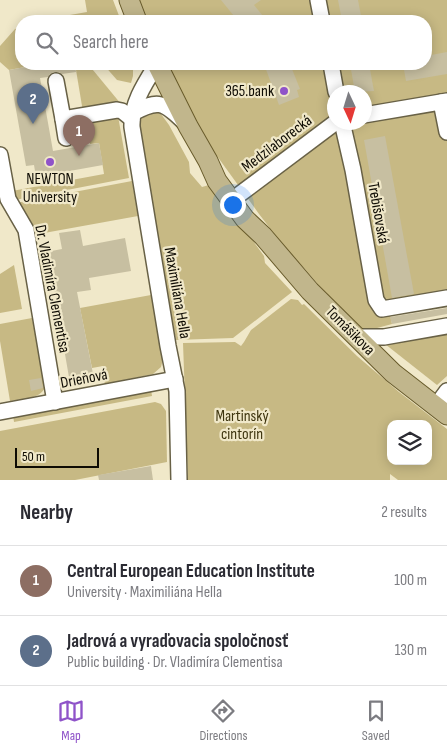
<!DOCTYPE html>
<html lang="en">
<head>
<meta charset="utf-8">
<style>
	body { margin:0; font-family:"Sofia Sans Condensed",sans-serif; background:#f7f7f7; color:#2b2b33 }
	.controls { position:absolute; right:15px; bottom:15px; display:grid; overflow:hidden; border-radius:10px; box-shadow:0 2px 12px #0003 }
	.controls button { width:45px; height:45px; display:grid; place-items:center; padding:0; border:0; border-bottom:1px solid #e1e1e2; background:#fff; color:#2b2b33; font:25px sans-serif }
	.compass { position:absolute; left:327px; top:85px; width:45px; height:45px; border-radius:50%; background:#fff; box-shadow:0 2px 12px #0003; rotate:176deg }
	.scale { position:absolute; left:15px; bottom:12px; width:84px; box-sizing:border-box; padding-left:5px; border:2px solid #0e0b03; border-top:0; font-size:14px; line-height:18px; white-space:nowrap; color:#0e0b03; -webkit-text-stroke:4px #f0e8c9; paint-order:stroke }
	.you { position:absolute; left:232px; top:204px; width:18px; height:18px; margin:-12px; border:4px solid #fff; border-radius:50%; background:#1a73e8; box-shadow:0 0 0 8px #1a73e833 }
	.badge { display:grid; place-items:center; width:32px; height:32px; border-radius:50%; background:#8f53c9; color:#fff; font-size:16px; font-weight:700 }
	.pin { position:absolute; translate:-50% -41px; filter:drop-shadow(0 1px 2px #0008) }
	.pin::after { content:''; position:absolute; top:26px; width:18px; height:15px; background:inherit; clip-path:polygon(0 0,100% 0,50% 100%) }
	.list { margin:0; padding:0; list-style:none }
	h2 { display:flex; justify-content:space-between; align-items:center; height:65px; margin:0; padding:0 20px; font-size:21px }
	h2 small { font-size:16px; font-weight:400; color:#7c7c81 }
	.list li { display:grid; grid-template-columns:32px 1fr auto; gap:15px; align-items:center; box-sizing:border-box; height:70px; padding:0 20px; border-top:1px solid #e1e1e2 }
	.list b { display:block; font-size:19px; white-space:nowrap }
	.list p { margin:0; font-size:16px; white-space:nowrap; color:#7c7c81 }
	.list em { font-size:16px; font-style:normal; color:#7c7c81 }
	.icon { flex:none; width:28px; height:28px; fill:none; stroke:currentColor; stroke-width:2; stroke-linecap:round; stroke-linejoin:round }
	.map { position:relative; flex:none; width:447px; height:480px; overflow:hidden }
	.search { position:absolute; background:#fff; box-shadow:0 2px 12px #0003; left:15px; right:15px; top:15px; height:55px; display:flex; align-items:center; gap:12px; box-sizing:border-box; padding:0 18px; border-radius:20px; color:#7c7c81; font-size:19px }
	.sheet { height:205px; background:#fff }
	nav { display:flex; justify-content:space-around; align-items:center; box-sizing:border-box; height:70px; border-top:1px solid #e1e1e2; background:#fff; font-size:14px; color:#7c7c81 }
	nav a { display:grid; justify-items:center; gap:2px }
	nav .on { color:#8f53c9 }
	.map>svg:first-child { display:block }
	.green { fill:#c7b984; fill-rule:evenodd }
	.building { fill:#c7bfa1 }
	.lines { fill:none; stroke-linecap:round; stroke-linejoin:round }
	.minor-casing { stroke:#686146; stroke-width:18 }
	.major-casing { stroke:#685b2b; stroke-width:21 }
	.minor { stroke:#fff; stroke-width:15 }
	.major { stroke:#c1b68c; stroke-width:19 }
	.poi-dot { fill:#8f53c9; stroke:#f0e8c9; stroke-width:2 }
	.labels { text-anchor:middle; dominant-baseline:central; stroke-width:4.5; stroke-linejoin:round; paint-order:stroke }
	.poi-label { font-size:16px; fill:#0e0b03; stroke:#f0e8c9; text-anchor:end }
	.street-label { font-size:16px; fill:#0e0b03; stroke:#f0e8c9 }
	.park-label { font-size:16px; fill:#3e350f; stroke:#f0e8c9 }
</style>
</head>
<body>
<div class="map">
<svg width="447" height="480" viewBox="0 0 447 480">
	<rect width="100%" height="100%" fill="#f0e8c9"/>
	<g class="green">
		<path d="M85 0H113L121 21H68L64 16 87 12Z"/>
		<path d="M135 0H447V303L390 314 392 324 366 331 353 321 328 296 305 269 286 249 259 214 201 134 167 64H426V21H146ZM334 92H364V122H334Z"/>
		<path d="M21 28V64H41L9 70 0 62V46L15 29Z"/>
		<path d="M75 64H88L121 104 83 112Z"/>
		<path d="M103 64H133V76L131 83 117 80Z"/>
		<path d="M155 111 161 114 169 125 189 162 190 173 202 187 209 185 223 200 264 256 265 263 292 292 233 338 176 340 144 165 138 125C142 116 146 114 155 111Z"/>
		<path d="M118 116 129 178 15 200 12 191 104 174 99 143 90 144 85 121Z"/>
		<path d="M132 181 138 216 33 235 16 203Z"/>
		<path d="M14 265 22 309 0 313V274Z"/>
		<path d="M151 295 163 359 161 367 153 374 105 384 103 377H105L103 366 92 368 80 308Z"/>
		<path d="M291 299 298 300 302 305 304 304 357 356 399 392 447 429V480H398L390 474V480H188L183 343 235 342 241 346 244 342 251 330ZM391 424H428V461H391Z"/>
		<path d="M32 318 45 387C41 399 22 399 10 401L0 341V324Z"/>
		<path d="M447 330V376L437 385 385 344Z"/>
		<path d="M151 389 152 396 14 422 13 415Z"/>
		<path d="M155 402 161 404 166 411 167 462 75 480H0V431Z"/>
	</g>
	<g class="building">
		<path d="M221 0H261L254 5 267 21H238Z"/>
		<path d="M338 0H358L362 21H342Z"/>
		<path d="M447 52V74L406 81 403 64H426V56Z"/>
		<path d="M41 64H75L76 72 62 74 59 72H54L50 74 48 77 40 78 53 151 99 143 103 165 36 177 34 165 26 166 9 70Z"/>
		<path d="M264 64H290L300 89 297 90 299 97 279 105Z"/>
		<path d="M350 64H369L374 91 355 92Z"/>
		<path d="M385 136 414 294 392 298 364 140Z"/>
		<path d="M80 230 83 246 125 238 131 271 89 278 91 290 77 292 94 379 70 383 53 285 47 286 41 253 62 249 59 233Z"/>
		<path d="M447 308V314L392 324 390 317Z"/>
		<path d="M41 378 43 388 31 391 29 380Z"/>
		<path d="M151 466 153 480H99L98 475Z"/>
	</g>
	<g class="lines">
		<g class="minor-casing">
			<g id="minor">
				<path d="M318 0 322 21"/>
				<path d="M157 64C145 83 131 104 132 127L168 346 177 391 179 480"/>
				<path d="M331 64 336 92"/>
				<path d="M56 81 63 119"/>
				<path d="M441 102 447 132"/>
				<path d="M133 113C158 99 164 102 184 122"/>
				<path d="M364 115 447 101"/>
				<path d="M342 122 353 170 376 300 382 309 447 298"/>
				<path d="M66 138 63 119 117 110 122 111 132 119"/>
				<path d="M0 155 8 199 26 230 55 402"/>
				<path d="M240 194 336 122"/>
				<path d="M356 337H384L447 326"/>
				<path d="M436 406 447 391"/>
				<path d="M0 412 175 379"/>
			</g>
		</g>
		<g class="major-casing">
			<g id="major">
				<path d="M129 0 137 21"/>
				<path d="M157 64 188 126 208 161 217 181 245 219 263 236 310 291 393 373 447 415"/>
			</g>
		</g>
		<use href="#minor" class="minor"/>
		<use href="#major" class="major"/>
	</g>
	<g class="poi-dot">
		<circle cx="284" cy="91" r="5"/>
		<circle cx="50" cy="162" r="5"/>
	</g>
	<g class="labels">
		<g class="poi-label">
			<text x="274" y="91">365.bank</text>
			<text x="50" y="179" text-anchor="middle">NEWTON<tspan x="50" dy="18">University</tspan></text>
		</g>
		<g class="street-label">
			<text transform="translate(277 144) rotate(-37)">Medzilaborecká</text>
			<text transform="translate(378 213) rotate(80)">Trebišovská</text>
			<text transform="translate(52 289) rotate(79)">Dr. Vladimíra Clementisa</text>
			<text transform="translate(177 293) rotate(80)">Maximiliána Hella</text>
			<text transform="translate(350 331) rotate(45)">Tomášikova</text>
			<text transform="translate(84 379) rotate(-11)">Drieňová</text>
		</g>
		<g class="park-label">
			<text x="242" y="416">Martinský<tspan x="242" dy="18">cintorín</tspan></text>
		</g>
	</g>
</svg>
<div class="controls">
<button><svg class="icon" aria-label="layers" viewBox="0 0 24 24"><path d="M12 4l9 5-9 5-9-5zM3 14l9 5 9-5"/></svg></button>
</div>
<svg class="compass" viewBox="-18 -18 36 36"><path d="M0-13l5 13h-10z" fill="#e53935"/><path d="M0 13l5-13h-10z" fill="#7c7c81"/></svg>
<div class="scale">50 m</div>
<div class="you"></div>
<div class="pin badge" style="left:79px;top:156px;background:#8d6e63">1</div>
<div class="pin badge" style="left:33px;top:124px;background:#5c6f8a">2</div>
<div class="search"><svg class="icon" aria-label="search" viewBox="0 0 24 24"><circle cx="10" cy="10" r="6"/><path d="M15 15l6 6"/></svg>Search here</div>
</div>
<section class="sheet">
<h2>Nearby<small>2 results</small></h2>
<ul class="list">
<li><span class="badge" style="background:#8d6e63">1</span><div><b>Central European Education Institute</b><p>University · Maximiliána Hella</p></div><em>100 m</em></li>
<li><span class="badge" style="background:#5c6f8a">2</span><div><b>Jadrová a vyraďovacia spoločnosť</b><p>Public building · Dr. Vladimíra Clementisa</p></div><em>130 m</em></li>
</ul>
</section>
<nav>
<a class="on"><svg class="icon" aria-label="map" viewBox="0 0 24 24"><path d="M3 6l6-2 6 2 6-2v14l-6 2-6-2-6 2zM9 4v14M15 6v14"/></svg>Map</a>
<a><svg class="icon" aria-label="directions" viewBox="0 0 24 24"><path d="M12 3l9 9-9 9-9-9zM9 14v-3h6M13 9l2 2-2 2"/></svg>Directions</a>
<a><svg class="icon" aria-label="saved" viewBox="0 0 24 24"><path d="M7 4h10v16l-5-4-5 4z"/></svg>Saved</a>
</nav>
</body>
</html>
